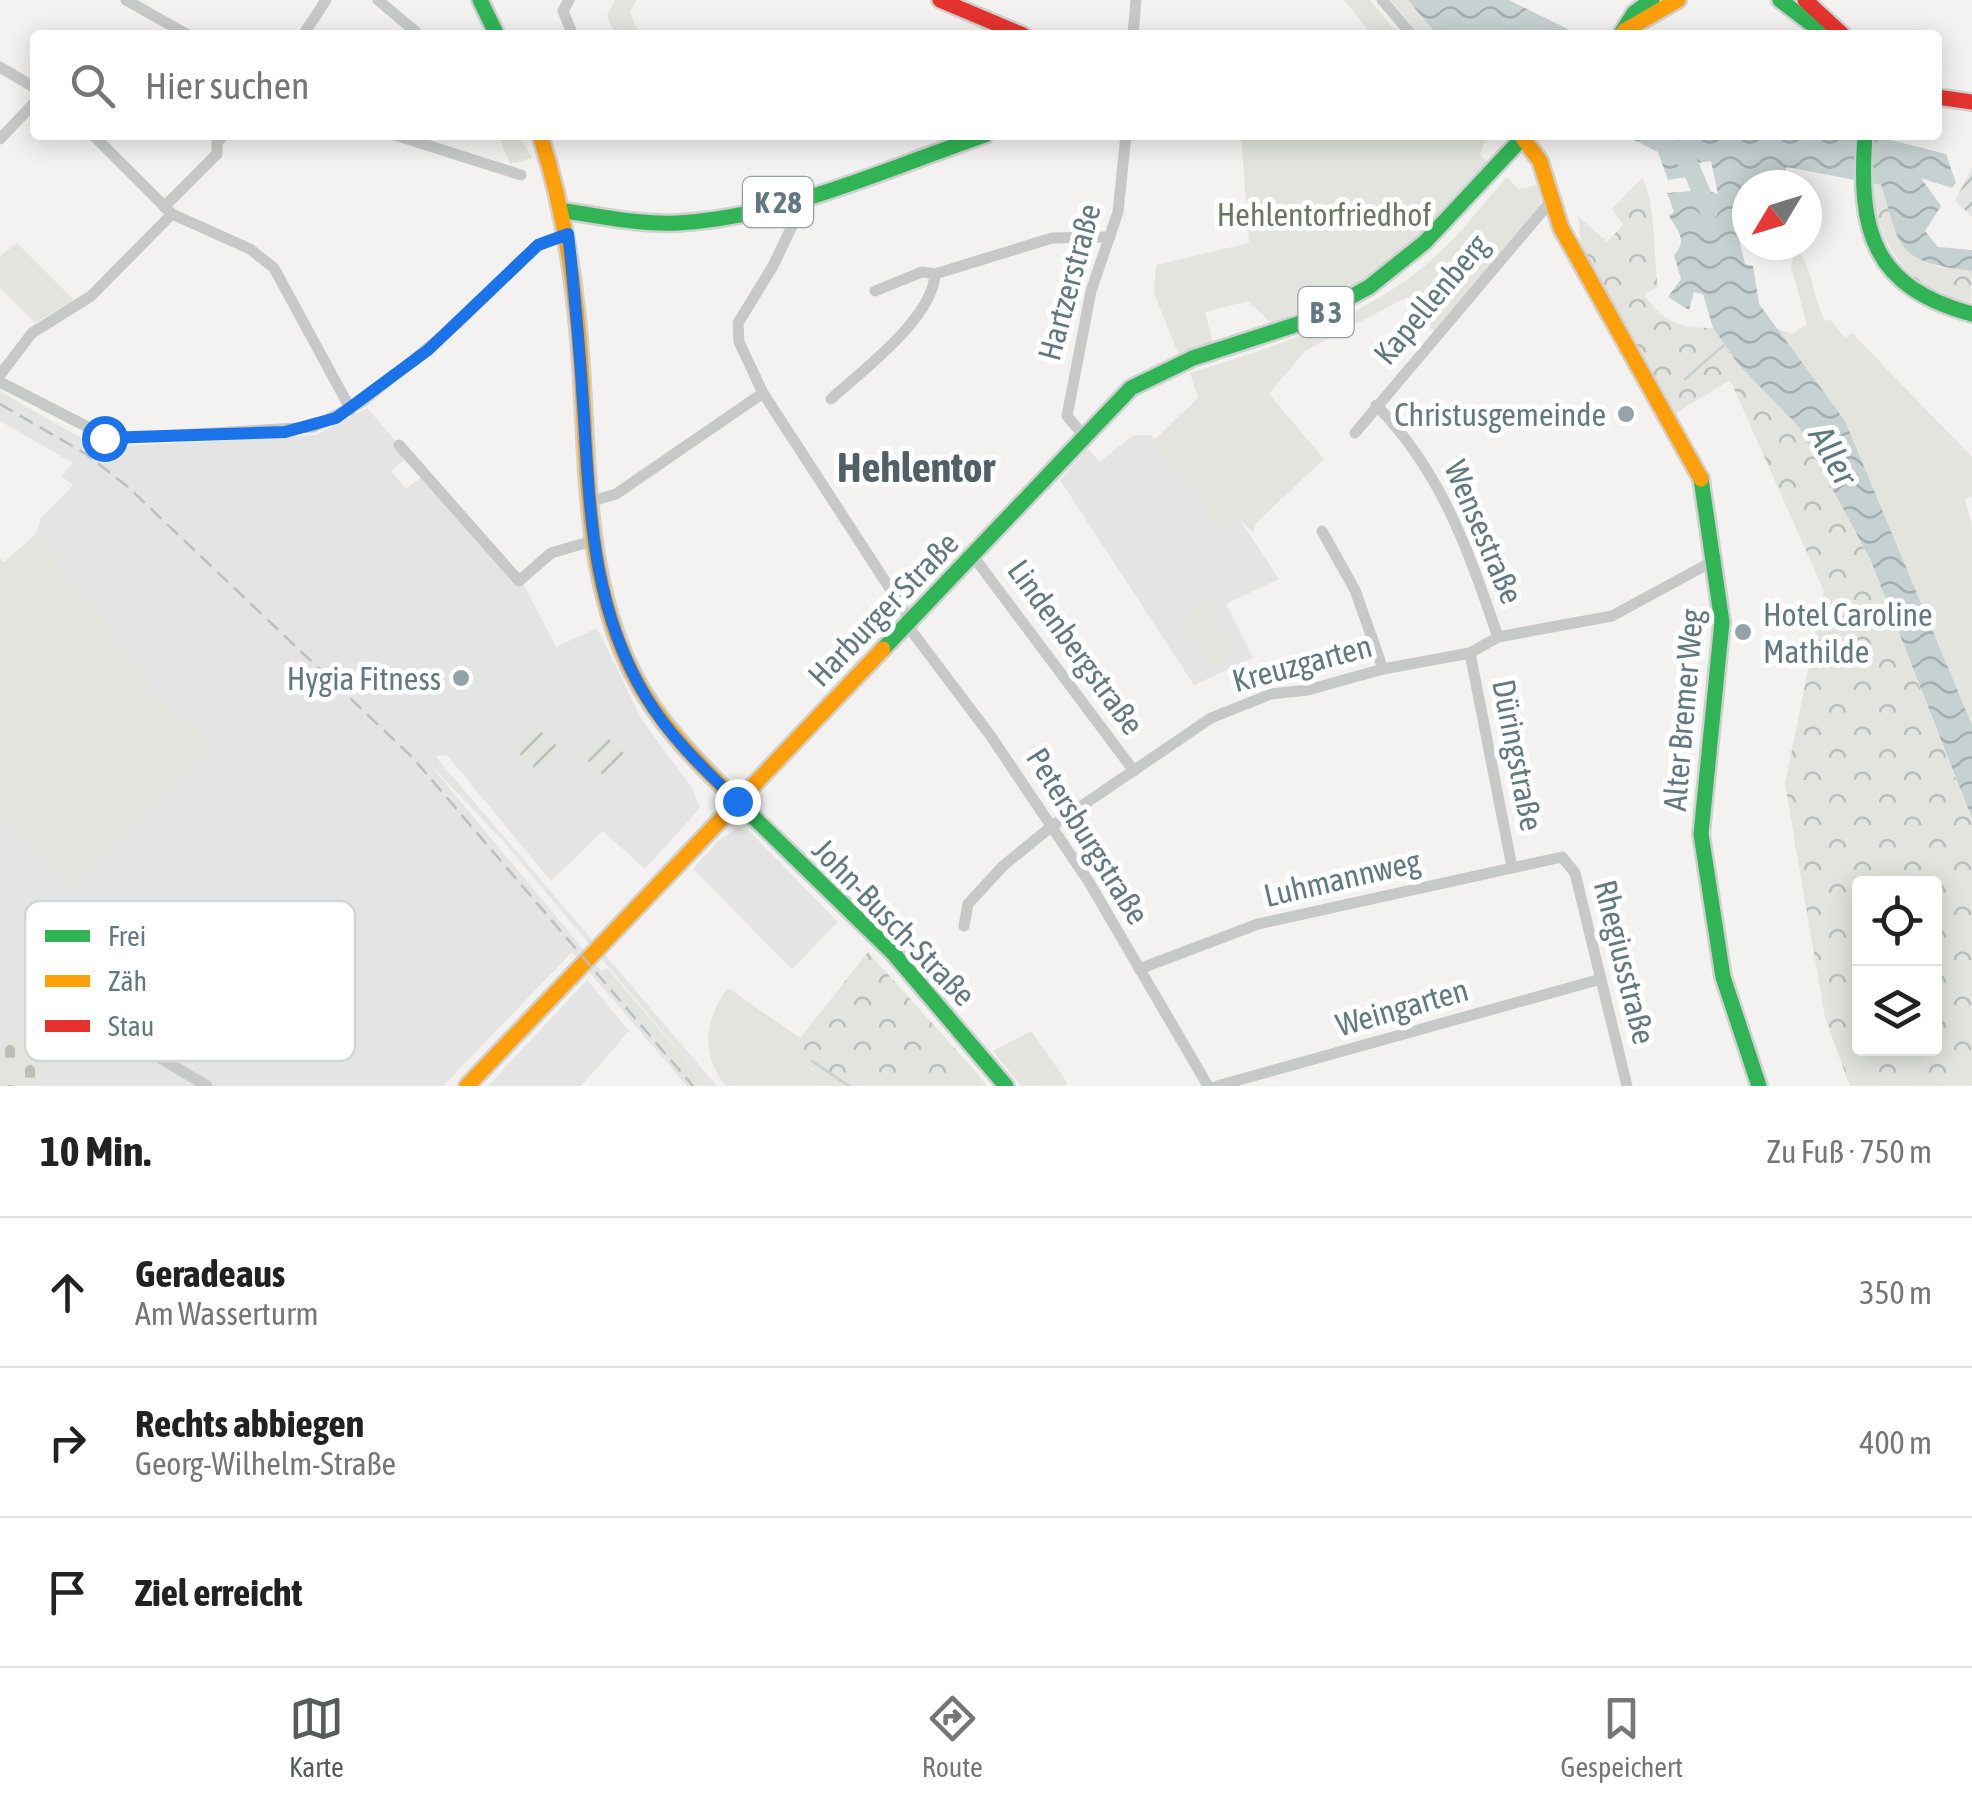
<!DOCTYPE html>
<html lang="de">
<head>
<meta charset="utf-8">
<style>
	body { margin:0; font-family:"Asap Condensed",sans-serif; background:#f2f2f2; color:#222 }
	.controls { position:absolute; right:30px; bottom:30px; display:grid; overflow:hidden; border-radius:10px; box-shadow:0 5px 25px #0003 }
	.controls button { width:90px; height:90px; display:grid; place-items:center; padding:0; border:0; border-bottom:2px solid #e0e0e0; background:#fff; color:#222; font:50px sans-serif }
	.compass { position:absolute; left:1732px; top:170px; width:90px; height:90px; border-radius:50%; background:#fff; box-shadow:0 5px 25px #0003; rotate:232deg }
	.stop { position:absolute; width:30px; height:30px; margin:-22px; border:8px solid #1a73e8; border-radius:50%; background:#fff }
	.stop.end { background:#1a73e8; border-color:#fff; box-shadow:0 2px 10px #0008 }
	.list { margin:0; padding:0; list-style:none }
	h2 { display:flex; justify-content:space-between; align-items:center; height:130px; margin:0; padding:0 40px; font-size:42px }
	h2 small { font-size:32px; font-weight:400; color:#767676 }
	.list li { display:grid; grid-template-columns:65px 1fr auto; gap:30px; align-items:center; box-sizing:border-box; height:150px; padding:0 40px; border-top:2px solid #e0e0e0 }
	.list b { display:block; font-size:38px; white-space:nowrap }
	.list p { margin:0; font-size:32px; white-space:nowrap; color:#767676 }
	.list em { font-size:32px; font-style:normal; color:#767676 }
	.icon { flex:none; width:55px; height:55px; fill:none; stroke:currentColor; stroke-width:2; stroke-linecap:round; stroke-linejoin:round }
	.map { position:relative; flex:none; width:1972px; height:1086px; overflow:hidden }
	.search { position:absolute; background:#fff; box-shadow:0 5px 25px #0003; left:30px; right:30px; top:30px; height:110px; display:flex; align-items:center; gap:25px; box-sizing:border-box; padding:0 35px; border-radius:10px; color:#767676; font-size:38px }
	.sheet { height:580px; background:#fff }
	nav { display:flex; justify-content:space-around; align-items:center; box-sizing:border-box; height:140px; border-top:2px solid #e0e0e0; background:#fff; font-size:28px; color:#767676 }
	nav a { display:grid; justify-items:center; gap:5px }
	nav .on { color:#565c5e }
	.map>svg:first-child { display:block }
	.built { fill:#e3e4e3 }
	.industrial { fill:url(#industrial-furrows) }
	.green { fill:#e2e4dd }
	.forest { fill:url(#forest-crowns); fill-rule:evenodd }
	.cemetery { fill:url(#cemetery-stones) }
	.garden { fill:url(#garden-furrows) }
	.water { fill:url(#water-waves) }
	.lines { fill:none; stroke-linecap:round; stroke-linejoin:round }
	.stream { stroke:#c6d1d2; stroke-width:2.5 }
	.river { stroke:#c6d1d2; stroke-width:18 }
	.fast-casing { stroke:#cfd0d0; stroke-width:20 }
	.slow-casing { stroke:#cfd0d0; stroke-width:20 }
	.jam-casing { stroke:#cfd0d0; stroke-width:20 }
	.street { stroke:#c7c8c8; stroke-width:11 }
	.fast { stroke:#30b455; stroke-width:15 }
	.slow { stroke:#ff9f0a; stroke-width:15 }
	.jam { stroke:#e5322d; stroke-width:15 }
	.rail { stroke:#bcbebf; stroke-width:2.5; stroke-dasharray:15 8; stroke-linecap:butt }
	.route { stroke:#1a73e8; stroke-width:12 }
	.poi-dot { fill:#95a3a8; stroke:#fff; stroke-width:4 }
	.labels { text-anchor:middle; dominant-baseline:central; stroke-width:10; stroke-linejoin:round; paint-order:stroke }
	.shield { fill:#fff; stroke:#91a1a7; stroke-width:2.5 }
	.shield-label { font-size:30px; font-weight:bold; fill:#627981 }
	.park-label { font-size:32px; fill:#6a7861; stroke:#fff }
	.street-label { font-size:32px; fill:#627981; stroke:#fff }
	.poi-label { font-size:32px; fill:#627981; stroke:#fff; text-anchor:end }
	.water-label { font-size:35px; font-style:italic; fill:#5e7c7f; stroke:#fff }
	.district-label { font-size:42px; font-weight:bold; fill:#506066; stroke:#fff }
	.key { fill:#fff; stroke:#d0d7d9; stroke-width:2.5 }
	.key-label { font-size:28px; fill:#627981 }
</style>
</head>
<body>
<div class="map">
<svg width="1972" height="1086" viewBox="0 0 1972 1086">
	<defs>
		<pattern id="industrial-furrows" width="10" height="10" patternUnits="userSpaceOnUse" patternTransform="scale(2.5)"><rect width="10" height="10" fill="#e3e4e3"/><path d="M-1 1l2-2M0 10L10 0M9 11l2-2" fill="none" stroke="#bbbebd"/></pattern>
		<pattern id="forest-crowns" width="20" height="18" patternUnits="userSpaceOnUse" patternTransform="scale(2.5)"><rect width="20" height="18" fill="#e2e4dd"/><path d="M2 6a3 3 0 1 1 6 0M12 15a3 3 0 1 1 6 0" fill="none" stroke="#bbbeb9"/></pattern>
		<pattern id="cemetery-stones" width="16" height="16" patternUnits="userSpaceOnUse" patternTransform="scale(2.5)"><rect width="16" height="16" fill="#e2e4dd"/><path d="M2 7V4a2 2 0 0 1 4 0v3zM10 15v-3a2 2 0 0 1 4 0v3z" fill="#bbbeb9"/></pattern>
		<pattern id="garden-furrows" width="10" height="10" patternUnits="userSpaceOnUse" patternTransform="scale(2.5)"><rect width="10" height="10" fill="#e2e4dd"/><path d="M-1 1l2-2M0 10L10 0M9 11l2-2" fill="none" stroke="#bbbeb9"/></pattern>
		<pattern id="water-waves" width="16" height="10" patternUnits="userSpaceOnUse" patternTransform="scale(2.5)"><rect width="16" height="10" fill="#c6d1d2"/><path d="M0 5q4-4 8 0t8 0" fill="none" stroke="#a4aeb0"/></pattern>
	</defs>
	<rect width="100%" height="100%" fill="#f3f2f0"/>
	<g class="built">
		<path d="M0 391 108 454 107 447 316 435 367 408 409 456 391 471 406 489 425 474 525 587 556 647 597 628 642 720 692 788 700 808 645 869 603 831 551 881 447 755 435 756 717 1086H708L503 841 427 761 697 1086H687L572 952 443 1086H0V559L4 562 36 534 41 518 73 485 61 476 73 463 0 421Z"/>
		<path d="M1134 435H1151L1221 529 1240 520 1279 579 1226 604 1253 658 1194 685 1060 480 1088 448 1099 462Z"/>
		<path d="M738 828 749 831 838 922 792 969 693 869 718 841Z"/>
		<path d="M587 980 629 1031 581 1086H488Z"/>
	</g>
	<path class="industrial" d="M1972 167V217L1955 201Z"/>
	<g class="green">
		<path d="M615 0H636L630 12 640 35H616L607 16Z"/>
		<path d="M1344 0H1370L1399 35H1372Z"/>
		<path d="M1390 0H1408L1437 35H1420Z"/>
		<path d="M498 135H519L532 158 510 164Z"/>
		<path d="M1241 135H1476L1485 140 1480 154 1491 166C1419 239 1371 289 1271 323L1248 301 1205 312 1213 343 1178 353 1154 293 1156 265 1249 243Z"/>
		<path d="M1507 177 1518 189 1538 185 1543 215 1438 337 1407 297 1305 351 1269 394 1324 459 1256 523 1253 533 1240 520 1221 529 1154 440 1198 398 1190 373C1278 345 1363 320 1434 258 1461 234 1483 203 1507 177Z"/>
		<path d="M17 243 74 300 35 323 0 288V256Z"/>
		<path d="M1796 245C1813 269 1812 295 1825 321L1830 319 1845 338 1852 333 1972 457V496L1965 499 1972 526V725L1845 421 1775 328 1792 334 1807 324 1791 267Z"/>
		<path d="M37 534 161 701 215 743 72 891 0 819V559L4 562Z"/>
		<path d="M1206 601 1240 648 1214 667 1180 620Z"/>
		<path d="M607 968 708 1086H697L601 972Z"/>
		<path d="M728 988 800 1038 790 1051 815 1072 803 1086H726C700 1054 704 1020 728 988Z"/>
		<path d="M1031 1031 1067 1082 1065 1086H1021L993 1051Z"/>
	</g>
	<g class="forest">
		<path d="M1642 178C1656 200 1653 256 1658 287L1644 294C1664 323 1679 328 1713 328L1738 364 1799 427 1870 560 1972 821V1086H1850L1825 1018 1785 784 1824 591 1730 380 1676 413 1582 253 1578 216 1607 242 1623 225 1612 209ZM1860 884H1934V1048H1860Z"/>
		<path d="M1870 182 1881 185 1887 204 1937 267 1972 271 1971 302C1906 292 1877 242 1870 182Z"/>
		<path d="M868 952 975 1071 987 1086H803L815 1071 790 1051Z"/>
	</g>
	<path class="cemetery" d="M49 1002 88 1026 30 1086H0V1051Z"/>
	<g class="garden">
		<path d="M536 726 559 748 537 770 514 749Z"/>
		<path d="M603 733 625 754 604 776 582 755Z"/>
	</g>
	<g class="water">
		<path d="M1408 0H1509L1580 35H1437Z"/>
		<path d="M1624 135H1871L1946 154 1956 183 1952 188 1921 178 1941 206 1925 231 1938 247 1972 250V271C1893 262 1901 246 1881 185L1787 167 1776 185H1747V229L1738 234 1745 264 1753 266 1759 304 1845 421 1972 725V819L1870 559 1799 427 1738 364 1713 328 1703 294 1694 292 1689 310 1668 297 1681 279 1674 255C1690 238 1674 228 1669 215L1674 212 1667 193 1705 190 1718 194 1711 161 1697 163 1699 175 1668 180 1658 152Z"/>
	</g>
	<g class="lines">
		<g class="stream">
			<path d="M1685 379 1724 345"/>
			<path d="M812 1061 849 1086"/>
		</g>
		<path class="river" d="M1657 135 1689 163 1709 211"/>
		<g class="fast-casing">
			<g id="fast">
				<path d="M480 0 497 35"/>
				<path d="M1780 0 1826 35"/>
				<path d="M1622 32 1634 13 1652 0"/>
				<path d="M1865 135C1858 231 1872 287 1972 314"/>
				<path d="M564 211C602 216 640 225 678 223 784 217 886 169 985 135"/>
				<path d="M1701 479 1722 622 1701 834 1723 977 1759 1086"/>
				<path d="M883 649 1131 388 1193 358 1304 322 1369 287 1425 242 1525 135"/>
				<path d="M737 801 893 953 1006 1086"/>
			</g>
		</g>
		<g class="slow-casing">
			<g id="slow">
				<path d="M1624 31 1678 0"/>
				<path d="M540 135C565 211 576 287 581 366 588 469 585 578 632 672 657 722 697 762 737 801"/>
				<path d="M1523 138 1540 161 1561 228 1701 479"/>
				<path d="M467 1086 883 649"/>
			</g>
		</g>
		<g class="jam-casing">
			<g id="jam">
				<path d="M940 0 1023 35"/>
				<path d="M1805 0 1843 35"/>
				<path d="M1937 97 1972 102"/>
			</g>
		</g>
		<g class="street">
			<path d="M126 0 188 35"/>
			<path d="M378 0 416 32"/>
			<path d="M569 0 563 11 573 35"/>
			<path d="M1382 0 1412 35"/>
			<path d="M303 35 326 0"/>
			<path d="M1133 35 1136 0"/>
			<path d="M0 67 35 88"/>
			<path d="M93 135 172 214 250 249 274 268 351 410"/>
			<path d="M395 135 521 175"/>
			<path d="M0 139 35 102"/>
			<path d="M806 197 773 266 738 323 739 342 763 393 911 621"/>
			<path d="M164 207 217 154V142L224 135"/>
			<path d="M875 291 922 272 935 274 1052 238 1110 237"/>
			<path d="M0 375 32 333 91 296 172 214"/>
			<path d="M0 382 111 439 313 427 362 402 458 323 538 245 568 234"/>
			<path d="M831 399C863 370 933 318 935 274"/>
			<path d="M1376 405C1442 472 1468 550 1498 637"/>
			<path d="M1355 433 1551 201"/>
			<path d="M1084 436 1067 416 1091 291 1118 212 1126 135"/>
			<path d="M399 445 519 581 551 553 592 541"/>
			<path d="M589 502 616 494 763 393"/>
			<path d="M1322 531 1355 590 1383 669"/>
			<path d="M973 556 1134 771"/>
			<path d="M907 625 990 735 1089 882 1208 1086"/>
			<path d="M1470 653 1512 867"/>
			<path d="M964 926 968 904 1003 866 1052 826 1211 718 1271 694 1308 690 1383 669 1470 653 1498 637 1612 616 1717 559"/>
			<path d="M1139 969 1258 924 1562 857 1575 873 1627 1086"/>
			<path d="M51 993 207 1086"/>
			<path d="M1217 1086 1601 979"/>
		</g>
		<use href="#fast" class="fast"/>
		<use href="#slow" class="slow"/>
		<use href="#jam" class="jam"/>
		<path class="rail" d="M0 404 86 454 128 487 413 758 693 1086"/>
	</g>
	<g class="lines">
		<path class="route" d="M104 438 285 432 336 418 428 350 538 245 568 234C575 295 580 355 584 417 590 515 593 610 646 697 670 737 704 769 737 801"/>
	</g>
	<g class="poi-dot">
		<circle cx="1626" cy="414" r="10"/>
		<circle cx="1743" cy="632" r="10"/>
		<circle cx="461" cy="678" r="10"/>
	</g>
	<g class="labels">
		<g class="shield">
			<rect x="743" y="177" width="70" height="50" rx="8"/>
			<rect x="1298.5" y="287" width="55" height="50" rx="8"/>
		</g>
		<g class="shield-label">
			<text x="778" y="202">K 28</text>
			<text x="1326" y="312">B 3</text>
		</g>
		<g class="park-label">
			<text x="1324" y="214">Hehlentorfriedhof</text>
		</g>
		<g class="street-label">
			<text transform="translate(1069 282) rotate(-75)">Hartzerstraße</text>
			<text transform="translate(1431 299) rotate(-50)">Kapellenberg</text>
			<text transform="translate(1484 532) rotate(67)">Wensestraße</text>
			<text transform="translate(883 609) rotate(-46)">Harburger Straße</text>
			<text transform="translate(1076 647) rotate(54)">Lindenbergstraße</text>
			<text transform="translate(1302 663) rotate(-15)">Kreuzgarten</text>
			<text transform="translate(1683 710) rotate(-85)">Alter Bremer Weg</text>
			<text transform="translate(1518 755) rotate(79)">Düringstraße</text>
			<text transform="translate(1088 836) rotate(58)">Petersburgstraße</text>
			<text transform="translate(1342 878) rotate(-13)">Luhmannweg</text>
			<text transform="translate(894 922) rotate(46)">John-Busch-Straße</text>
			<text transform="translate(1625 962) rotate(76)">Rhegiusstraße</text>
			<text transform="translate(1402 1007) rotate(-16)">Weingarten</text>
		</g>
		<g class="poi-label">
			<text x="1606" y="414">Christusgemeinde</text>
			<text x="1763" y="614" text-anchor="start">Hotel Caroline<tspan x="1763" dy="37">Mathilde</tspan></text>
			<text x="441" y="678">Hygia Fitness</text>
		</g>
		<g class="water-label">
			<text transform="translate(1834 455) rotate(61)">Aller</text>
		</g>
		<g class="district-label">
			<text x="916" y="467">Hehlentor</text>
		</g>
	</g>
	<rect x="25" y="901" width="330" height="160" rx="15" class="key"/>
	<rect x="45" y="930" width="45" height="12" fill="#30b455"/>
	<rect x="45" y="975" width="45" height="12" fill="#ff9f0a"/>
	<rect x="45" y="1020" width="45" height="12" fill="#e5322d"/>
	<g class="key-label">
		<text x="108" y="946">Frei</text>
		<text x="108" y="991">Zäh</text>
		<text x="108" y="1036">Stau</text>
	</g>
</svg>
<div class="controls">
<button><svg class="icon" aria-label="locate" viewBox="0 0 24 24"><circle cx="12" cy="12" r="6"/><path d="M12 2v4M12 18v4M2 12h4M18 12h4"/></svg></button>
<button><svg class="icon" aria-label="layers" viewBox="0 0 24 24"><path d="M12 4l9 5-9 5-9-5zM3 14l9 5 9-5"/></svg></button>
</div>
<svg class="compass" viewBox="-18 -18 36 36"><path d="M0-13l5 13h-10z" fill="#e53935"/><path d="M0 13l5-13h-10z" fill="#767676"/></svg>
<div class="stop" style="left:104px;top:438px"></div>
<div class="stop end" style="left:737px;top:801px"></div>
<div class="search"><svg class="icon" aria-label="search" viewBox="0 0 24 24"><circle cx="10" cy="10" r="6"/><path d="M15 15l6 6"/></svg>Hier suchen</div>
</div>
<section class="sheet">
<h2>10 Min.<small>Zu Fuß · 750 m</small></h2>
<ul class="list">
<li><svg class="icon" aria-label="ahead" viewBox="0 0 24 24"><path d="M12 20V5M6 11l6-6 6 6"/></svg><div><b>Geradeaus</b><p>Am Wasserturm</p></div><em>350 m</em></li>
<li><svg class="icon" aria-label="right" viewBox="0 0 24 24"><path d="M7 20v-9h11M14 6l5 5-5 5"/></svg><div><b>Rechts abbiegen</b><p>Georg-Wilhelm-Straße</p></div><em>400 m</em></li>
<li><svg class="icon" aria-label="arrive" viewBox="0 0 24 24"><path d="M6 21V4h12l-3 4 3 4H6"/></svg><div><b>Ziel erreicht</b></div></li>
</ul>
</section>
<nav>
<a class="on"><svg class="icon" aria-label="map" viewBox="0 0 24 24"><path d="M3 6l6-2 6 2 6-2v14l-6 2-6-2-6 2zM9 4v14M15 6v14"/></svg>Karte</a>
<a><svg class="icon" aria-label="directions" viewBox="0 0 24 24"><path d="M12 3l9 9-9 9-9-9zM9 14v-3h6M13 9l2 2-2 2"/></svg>Route</a>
<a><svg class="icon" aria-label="saved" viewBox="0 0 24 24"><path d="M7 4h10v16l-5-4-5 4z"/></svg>Gespeichert</a>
</nav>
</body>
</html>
